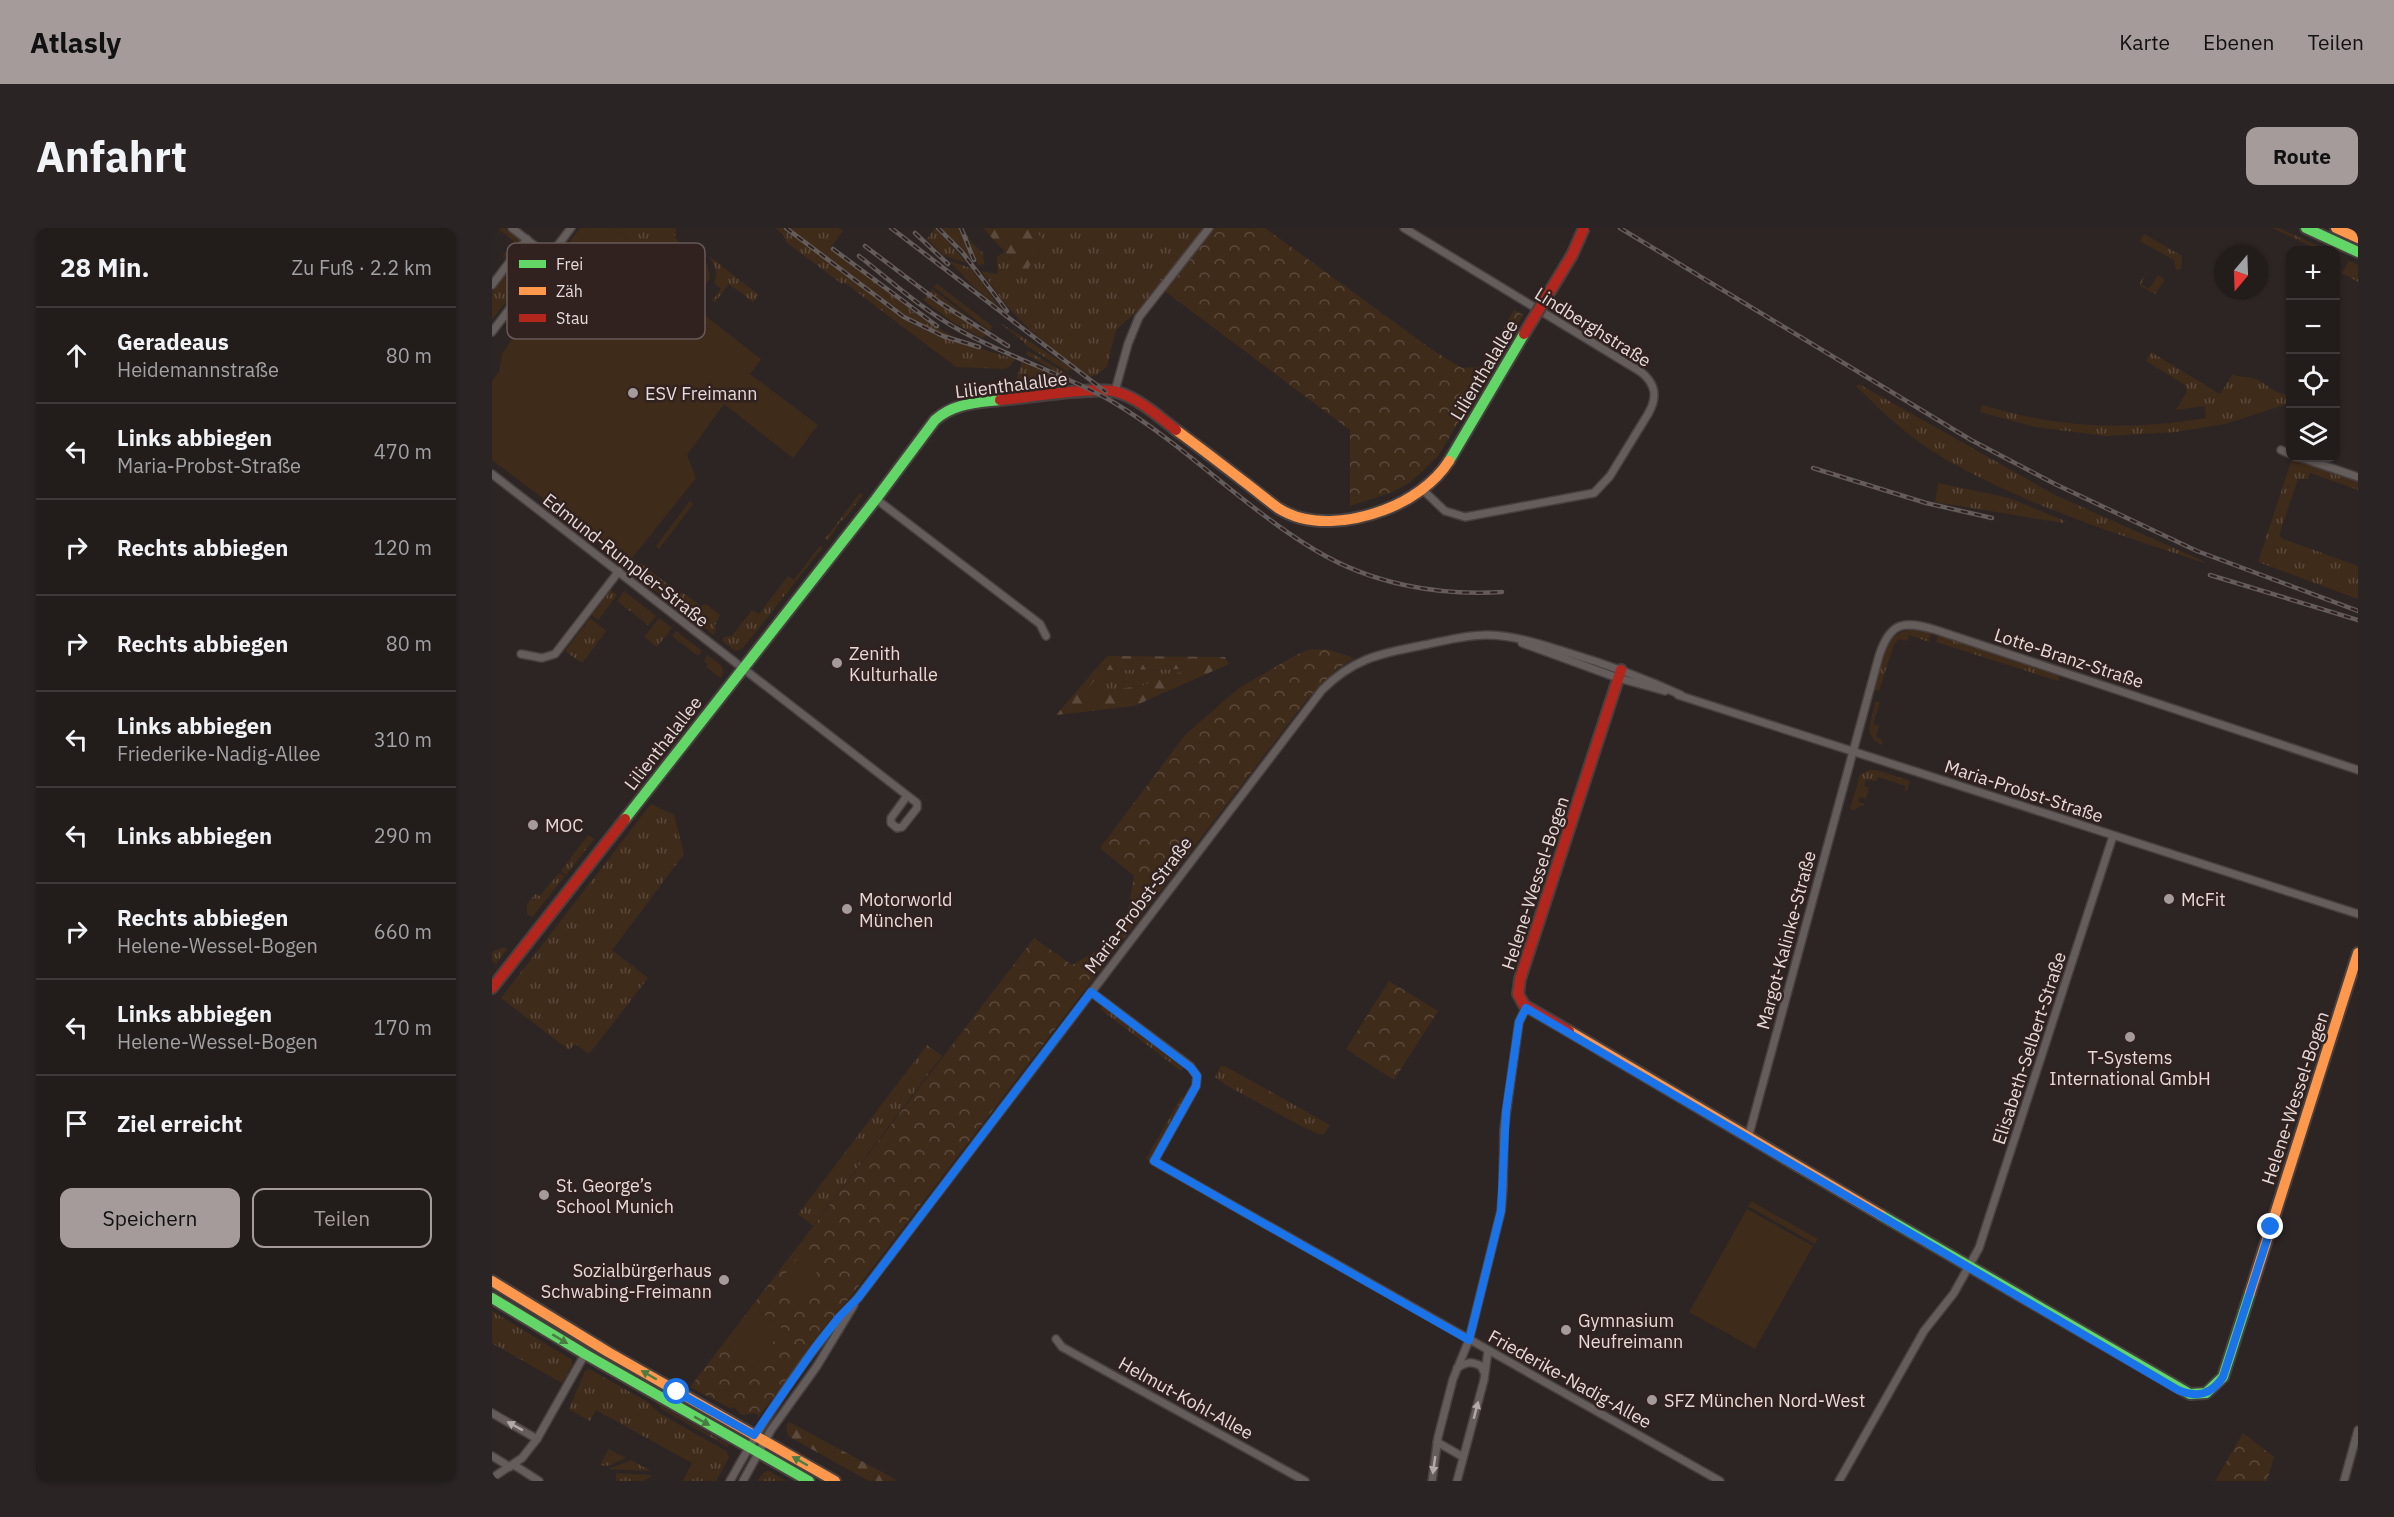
<!DOCTYPE html>
<html lang="de">
<head>
<meta charset="utf-8">
<style>
	body { margin:0; font-family:"IBM Plex Sans",sans-serif; background:#2a2524; color:#f1f3f6 }
	.controls { position:absolute; right:18px; top:18px; display:grid; overflow:hidden; border-radius:12px; box-shadow:0 2px 4px #0004 }
	.controls button { width:54px; height:54px; display:grid; place-items:center; padding:0; border:0; border-bottom:2px solid #3f3a3a; background:#221c1b; color:#f1f3f6; font:30px sans-serif }
	.compass { position:absolute; left:1722px; top:18px; width:54px; height:54px; border-radius:50%; background:#221c1b; box-shadow:0 2px 4px #0004; rotate:199deg }
	.stop { position:absolute; width:18px; height:18px; margin:-14px; border:4px solid #1a73e8; border-radius:50%; background:#fff }
	.stop.end { background:#1a73e8; border-color:#fff; box-shadow:0 2px 6px #0008 }
	.list { margin:0; padding:0; list-style:none }
	h2 { display:flex; justify-content:space-between; align-items:center; height:78px; margin:0; padding:0 24px; font-size:26px }
	h2 small { font-size:20px; font-weight:400; color:#a2a1a3 }
	.list li { display:grid; grid-template-columns:39px 1fr auto; gap:18px; align-items:center; box-sizing:border-box; height:96px; padding:0 24px; border-top:2px solid #3f3a3a }
	.list b { display:block; font-size:22px; white-space:nowrap }
	.list p { margin:0; font-size:20px; white-space:nowrap; color:#a2a1a3 }
	.list em { font-size:20px; font-style:normal; color:#a2a1a3 }
	.actions { display:flex; gap:12px; padding:18px 24px }
	.actions a { flex:1; padding:14px 0; border:2px solid #a59b9a; border-radius:12px; text-align:center; font-size:21px; color:#a59b9a }
	.actions .main { background:#a59b9a; color:#111 }
	.icon { flex:none; width:33px; height:33px; fill:none; stroke:currentColor; stroke-width:2; stroke-linecap:round; stroke-linejoin:round }
	.map { position:relative; flex:none; width:1866px; height:1253px; overflow:hidden; border-radius:12px }
	header { display:flex; align-items:center; gap:36px; box-sizing:border-box; height:84px; padding:0 30px; background:#a59b9a; color:#111 }
	header strong { font-size:28px }
	nav { display:flex; gap:33px; margin-inline-start:auto; font-size:21px }
	.intro { display:flex; align-items:center; justify-content:space-between; box-sizing:border-box; height:144px; padding:0 36px }
	h1 { margin:0; font-size:42px }
	.button { padding:15px 27px; border-radius:12px; background:#a59b9a; color:#111; font-size:21px; font-weight:700 }
	main { display:flex; gap:36px; padding:0 36px }
	aside { flex:1; background:#221c1b; border-radius:12px; box-shadow:0 2px 4px #0004 }
	.map>svg:first-child { display:block }
	.grass { fill:url(#grass-tufts) }
	.forest { fill:url(#forest-firs); fill-rule:evenodd }
	.park { fill:url(#park-crowns) }
	.pitch { fill:#3f2b1a }
	.lines { fill:none; stroke-linecap:round; stroke-linejoin:round }
	.street-casing { stroke:#47403f; stroke-width:10 }
	.fast-casing { stroke:#47403f; stroke-width:14 }
	.slow-casing { stroke:#47403f; stroke-width:14 }
	.jam-casing { stroke:#47403f; stroke-width:14 }
	.street { stroke:#645d5c; stroke-width:7 }
	.fast { stroke:#63d668; stroke-width:10 }
	.slow { stroke:#ff974d; stroke-width:10 }
	.jam { stroke:#b3261e; stroke-width:10 }
	.rail-casing { stroke:#635c5b; stroke-width:4.5 }
	.rail { stroke:#312220; stroke-width:2; stroke-dasharray:7; stroke-linecap:butt }
	.jam-bridge-casing { stroke:#47403f; stroke-width:14; stroke-linecap:butt }
	.jam-bridge { stroke:#b3261e; stroke-width:10 }
	.oneway { fill:#4a7c44 }
	.oneway2 { fill:#b2a9a8 }
	.route { stroke:#1a73e8; stroke-width:8 }
	.poi-dot { fill:#a59b9a; stroke:#312220; stroke-width:2 }
	.labels { text-anchor:middle; dominant-baseline:central; stroke-width:5; stroke-linejoin:round; paint-order:stroke }
	.street-label { font-size:18px; fill:#e6dbda; stroke:#312220 }
	.poi-label { font-size:18px; fill:#e6dbda; stroke:#312220; text-anchor:start }
	.key { fill:#312220; stroke:#675a58; stroke-width:1.5 }
	.key-label { font-size:16px; fill:#e6dbda }
</style>
</head>
<body>
<header>
<strong>Atlasly</strong>
<nav><a>Karte</a><a>Ebenen</a><a>Teilen</a></nav>
</header>
<div class="intro"><h1>Anfahrt</h1><a class="button">Route</a></div>
<main>
<aside>
<h2>28 Min.<small>Zu Fuß · 2.2 km</small></h2>
<ul class="list">
<li><svg class="icon" aria-label="ahead" viewBox="0 0 24 24"><path d="M12 20V5M6 11l6-6 6 6"/></svg><div><b>Geradeaus</b><p>Heidemannstraße</p></div><em>80 m</em></li>
<li><svg class="icon" aria-label="left" viewBox="0 0 24 24"><path d="M17 20v-9H6M10 6l-5 5 5 5"/></svg><div><b>Links abbiegen</b><p>Maria-Probst-Straße</p></div><em>470 m</em></li>
<li><svg class="icon" aria-label="right" viewBox="0 0 24 24"><path d="M7 20v-9h11M14 6l5 5-5 5"/></svg><div><b>Rechts abbiegen</b></div><em>120 m</em></li>
<li><svg class="icon" aria-label="right" viewBox="0 0 24 24"><path d="M7 20v-9h11M14 6l5 5-5 5"/></svg><div><b>Rechts abbiegen</b></div><em>80 m</em></li>
<li><svg class="icon" aria-label="left" viewBox="0 0 24 24"><path d="M17 20v-9H6M10 6l-5 5 5 5"/></svg><div><b>Links abbiegen</b><p>Friederike-Nadig-Allee</p></div><em>310 m</em></li>
<li><svg class="icon" aria-label="left" viewBox="0 0 24 24"><path d="M17 20v-9H6M10 6l-5 5 5 5"/></svg><div><b>Links abbiegen</b></div><em>290 m</em></li>
<li><svg class="icon" aria-label="right" viewBox="0 0 24 24"><path d="M7 20v-9h11M14 6l5 5-5 5"/></svg><div><b>Rechts abbiegen</b><p>Helene-Wessel-Bogen</p></div><em>660 m</em></li>
<li><svg class="icon" aria-label="left" viewBox="0 0 24 24"><path d="M17 20v-9H6M10 6l-5 5 5 5"/></svg><div><b>Links abbiegen</b><p>Helene-Wessel-Bogen</p></div><em>170 m</em></li>
<li><svg class="icon" aria-label="arrive" viewBox="0 0 24 24"><path d="M6 21V4h12l-3 4 3 4H6"/></svg><div><b>Ziel erreicht</b></div></li>
</ul>
<div class="actions"><a class="main">Speichern</a><a>Teilen</a></div>
</aside>
<div class="map">
<svg width="1866" height="1253" viewBox="0 0 1866 1253">
	<defs>
		<pattern id="grass-tufts" width="24" height="20" patternUnits="userSpaceOnUse" patternTransform="scale(1.5)"><rect width="24" height="20" fill="#3f2b1a"/><path d="M3 7l-1-3M5 7V3M7 7l1-3M15 17l-1-3M17 17v-4M19 17l1-3" fill="none" stroke="#5b493b"/></pattern>
		<pattern id="forest-firs" width="22" height="20" patternUnits="userSpaceOnUse" patternTransform="scale(1.5)"><rect width="22" height="20" fill="#3f2b1a"/><path d="M5 1l3.5 6h-7zM16 11l3.5 6h-7z" fill="#5b493b"/></pattern>
		<pattern id="park-crowns" width="20" height="18" patternUnits="userSpaceOnUse" patternTransform="scale(1.5)"><rect width="20" height="18" fill="#3f2b1a"/><path d="M2 6a3 3 0 1 1 6 0M12 15a3 3 0 1 1 6 0" fill="none" stroke="#5b493b"/></pattern>
	</defs>
	<rect width="100%" height="100%" fill="#2d2524"/>
	<g class="grass">
		<path d="M5 0H13L28 12 14 31 11 28 22 13Z"/>
		<path d="M120 0H184L183 10 194 20 195 29 206 37 215 36 218 50 198 76 188 69 197 57Z"/>
		<path d="M283 0H347L351 3 338 20 431 91 460 108 459 109 417 90 386 68 384 71 420 96 443 107 523 131 519 137 513 141 464 139 352 54 350 56 294 14 292 7Z"/>
		<path d="M443 0 475 35 451 27 435 11Z"/>
		<path d="M449 0H467L478 29H477Z"/>
		<path d="M471 0 479 14 491 25 492 36 486 37Z"/>
		<path d="M543 0H717L670 61 624 102 615 138 605 147 596 149 538 102 513 76 489 43 506 46 505 29 512 24 537 50V39L552 15Z"/>
		<path d="M1780 0H1787L1835 22H1827Z"/>
		<path d="M1652 6 1690 28 1689 41 1684 42 1682 32 1648 13Z"/>
		<path d="M35 16 50 27 0 92V64Z"/>
		<path d="M217 28 267 67 261 74 237 56 223 74 220 73 229 61 222 55C228 42 221 37 217 28Z"/>
		<path d="M457 33 479 40 507 79 483 60Z"/>
		<path d="M1857 33 1866 37V54L1850 45Z"/>
		<path d="M1656 41 1649 56 1657 61 1666 47 1673 52 1663 66 1648 58V55Z"/>
		<path d="M447 47 507 94 579 140 576 144 535 118 532 114Z"/>
		<path d="M445 56 500 98 498 103 442 59Z"/>
		<path d="M440 61 480 92 437 65Z"/>
		<path d="M435 67 495 107 490 110 462 95 431 72Z"/>
		<path d="M536 123 580 149 575 150 534 126Z"/>
		<path d="M1659 124 1728 166 1741 146C1748 150 1753 148 1761 150 1774 154 1784 169 1798 166V175L1733 196 1684 204 1614 208 1544 199 1488 184 1490 177C1566 200 1636 203 1714 190L1713 178 1684 182 1695 163 1693 157 1654 133Z"/>
		<path d="M530 134 572 151 574 153 522 158Z"/>
		<path d="M1367 156 1563 267 1713 334V335C1624 306 1534 277 1453 231 1420 212 1391 185 1364 158Z"/>
		<path d="M1800 231 1866 253V262L1818 245 1816 251H1806L1787 307 1791 311 1866 338V371L1766 334Z"/>
		<path d="M1446 255 1517 270 1573 293 1571 295 1443 274Z"/>
		<path d="M368 265 371 267 351 293 349 292 336 313 333 311Z"/>
		<path d="M198 273 201 276 167 321 164 318Z"/>
		<path d="M328 318 331 319 251 420 244 423 230 413 232 409 240 408 260 382 267 386 296 348 302 352Z"/>
		<path d="M148 335 186 364 193 366 209 378 214 376 228 387 222 399 224 401 222 407 140 345Z"/>
		<path d="M143 351 219 409 217 411 141 353Z"/>
		<path d="M119 362 125 367 106 392 100 387Z"/>
		<path d="M132 363 164 388 156 397 125 373Z"/>
		<path d="M98 390 114 403 90 435 73 423Z"/>
		<path d="M167 390 180 400 165 419 152 409Z"/>
		<path d="M1424 401 1439 405 1437 414 1417 407 1415 413 1407 411 1402 416 1387 463 1381 461C1389 433 1389 404 1424 401Z"/>
		<path d="M184 403 210 423 206 428 180 408Z"/>
		<path d="M1446 407 1564 445 1567 448 1566 453 1444 414Z"/>
		<path d="M215 427 230 438 231 445 229 450 214 439 216 436 212 433Z"/>
		<path d="M700 441 652 457 590 468 610 442Z"/>
		<path d="M1383 474H1388L1381 496 1387 498 1384 509 1390 512 1389 517 1382 512 1377 503Z"/>
		<path d="M1377 542 1388 543 1418 553 1415 563 1412 564 1414 558 1386 549 1384 553 1374 552 1372 558 1377 560 1374 571 1368 569 1366 574 1372 576 1362 582 1358 581 1368 547Z"/>
		<path d="M159 576 182 587 192 626 120 722 156 750 97 826 83 816 77 822 9 770Z"/>
		<path d="M96 607 102 611 74 647 69 643Z"/>
		<path d="M67 645 73 648 40 689 35 686V676L43 666 48 668Z"/>
		<path d="M12 719 15 721 4 736 0 733V724Z"/>
		<path d="M611 777 692 839 689 843 608 781Z"/>
		<path d="M435 817 450 828 321 998 306 986Z"/>
		<path d="M729 838H733L838 897 833 905 829 907 807 897 732 856 723 849Z"/>
		<path d="M689 869 694 871 685 887 682 886 657 932 654 931Z"/>
		<path d="M0 1083 80 1132V1137L70 1155 0 1115Z"/>
		<path d="M47 1088 246 1202 244 1204 123 1135 113 1133 45 1091Z"/>
		<path d="M97 1134 164 1171 171 1179 237 1217 236 1219 170 1181 162 1173 95 1135Z"/>
		<path d="M97 1141 156 1174 167 1185 234 1223 237 1229 224 1253H191L200 1235 104 1182 98 1193 77 1181 93 1143Z"/>
		<path d="M117 1221 134 1230 116 1238 108 1237Z"/>
		<path d="M139 1232 159 1243 117 1241Z"/>
		<path d="M275 1243H277L294 1253H266L270 1246Z"/>
		<path d="M124 1245 158 1247 159 1249 150 1253H124Z"/>
	</g>
	<g class="forest">
		<path d="M88 0H106L77 39 65 30Z"/>
		<path d="M491 0H543L552 15 537 39V51Z"/>
		<path d="M615 428 733 429 737 436 642 478 564 487ZM698 441 652 457 591 467 610 442Z"/>
		<path d="M297 1194 403 1251 404 1253H377L296 1208 294 1197Z"/>
	</g>
	<g class="park">
		<path d="M717 0H773L942 123 970 140 990 139 1022 82 1031 87 946 228 920 253 901 264 858 278V202L670 61Z"/>
		<path d="M834 421 862 430 844 442 816 470 267 1188 262 1185 250 1187 242 1179 240 1181 198 1159 542 710 580 737 615 717 635 689 642 648 608 620 693 507 747 460 804 427 816 422Z"/>
		<path d="M897 753 946 783 902 852 854 821Z"/>
		<path d="M1751 1205 1782 1229 1775 1253H1723Z"/>
	</g>
	<g class="pitch">
		<path d="M97 0H120L198 57 189 69 269 131 258 146 326 197 301 230 232 176 195 227 204 250 136 335 0 232V153L7 144 10 126Z"/>
		<path d="M1259 973 1326 1011 1323 1016 1256 978Z"/>
		<path d="M1255 981 1321 1018 1263 1121 1197 1084Z"/>
		<path d="M307 1028 326 1042 307 1076 284 1058Z"/>
		<path d="M266 1082 291 1101 261 1140 236 1122Z"/>
	</g>
	<g class="lines">
		<g class="street-casing">
			<g id="street">
				<path d="M20 0 57 29"/>
				<path d="M912 0 1149 144C1164 156 1166 169 1156 186L1118 248 1102 265 973 289 953 283 931 262"/>
				<path d="M0 57 35 11"/>
				<path d="M0 104 79 0"/>
				<path d="M623 163 636 116 647 89 717 0"/>
				<path d="M1789 222 1798 226"/>
				<path d="M1810 230 1866 249"/>
				<path d="M0 246 425 575V580L410 599 405 600 399 595V590L415 568"/>
				<path d="M384 271 548 396 554 408"/>
				<path d="M1030 415 1126 450 1173 463"/>
				<path d="M29 426 50 430 63 426 127 343"/>
				<path d="M1186 467 1866 686"/>
				<path d="M599 764 698 838 705 848 704 858 662 933 1228 1253"/>
				<path d="M1256 910 1387 428C1398 394 1411 392 1444 402L1866 542"/>
				<path d="M564 1111 570 1119 813 1253"/>
				<path d="M965 1140C975 1134 979 1133 989 1138L992 1144"/>
				<path d="M0 1185 45 1211"/>
				<path d="M945 1214 971 1229"/>
				<path d="M0 1228 18 1239"/>
				<path d="M22 1237 47 1253"/>
				<path d="M0 1250 30 1230 45 1211 93 1126"/>
				<path d="M238 1253C274 1188 314 1124 366 1070L830 462C860 432 885 426 927 418 949 414 971 407 994 407 1022 407 1048 416 1074 424 1114 436 1152 450 1189 467"/>
				<path d="M251 1253 279 1202 325 1138 362 1077"/>
				<path d="M940 1253 946 1209 961 1151 977 1112 1009 983 1011 961 1012 901 1027 794 1034 780"/>
				<path d="M965 1253 992 1152 996 1123"/>
				<path d="M1347 1253 1432 1103 1462 1065 1487 1020 1621 608"/>
				<path d="M1852 1253 1866 1202"/>
			</g>
		</g>
		<g class="fast-casing">
			<g id="fast">
				<path d="M1814 0 1866 24"/>
				<path d="M957 233 1032 106"/>
				<path d="M133 591 384 271 443 192C462 175 484 175 508 172"/>
				<path d="M1389 987 1698 1166 1714 1165 1731 1149 1758 1065"/>
				<path d="M0 1070 93 1126 317 1253"/>
			</g>
		</g>
		<g class="slow-casing">
			<g id="slow">
				<path d="M1844 0 1866 10"/>
				<path d="M684 202C706 218 728 235 750 252 762 261 774 271 786 280 817 300 860 294 892 282 917 273 943 255 957 233"/>
				<path d="M1077 803 1389 987"/>
				<path d="M0 1053 116 1124 343 1253"/>
				<path d="M1758 1065 1866 725"/>
			</g>
		</g>
		<g class="jam-casing">
			<g id="jam">
				<path d="M508 172C532 170 605 158 625 164 648 171 666 188 684 202"/>
				<path d="M0 760 133 591"/>
				<path d="M1077 803 1032 777 1026 766 1028 751 1129 442"/>
			</g>
		</g>
		<use href="#street" class="street"/>
		<use href="#fast" class="fast"/>
		<use href="#slow" class="slow"/>
		<use href="#jam" class="jam"/>
		<g class="rail-casing">
			<g id="rail">
				<path d="M294 0 412 89 451 108 487 119"/>
				<path d="M399 0 614 164"/>
				<path d="M446 0 470 24 515 83"/>
				<path d="M469 0 482 32"/>
				<path d="M1128 0 1479 212 1565 257 1705 323 1866 383"/>
				<path d="M423 5 456 36"/>
				<path d="M373 18 447 74 516 118"/>
				<path d="M341 21 445 98"/>
				<path d="M367 28C399 53 432 83 469 103 518 130 573 146 621 174 693 217 751 279 823 322 879 356 946 368 1010 364"/>
				<path d="M1321 240 1434 275 1500 290"/>
				<path d="M1718 347 1866 392"/>
			</g>
		</g>
		<use href="#rail" class="rail"/>
		<g class="jam-bridge-casing">
			<path id="jam-bridge" d="M1032 106 1080 27 1092 0"/>
		</g>
		<use href="#jam-bridge" class="jam-bridge"/>
	</g>
	<defs><path id="oneway-solid" d="M-6-.8H1V-3.2L6.5 0L1 3.2V.8H-6Z" transform="scale(1.5)"/></defs>
	<g class="oneway">
		<use href="#oneway-solid" transform="translate(68 1111) rotate(31)"/>
		<use href="#oneway-solid" transform="translate(157 1147) rotate(-150)"/>
		<use href="#oneway-solid" transform="translate(210 1193) rotate(29)"/>
		<use href="#oneway-solid" transform="translate(308 1233) rotate(-150)"/>
	</g>
	<g class="oneway2">
		<use href="#oneway-solid" transform="translate(984 1182) rotate(-75)"/>
		<use href="#oneway-solid" transform="translate(23 1198) rotate(-151)"/>
		<use href="#oneway-solid" transform="translate(942 1237) rotate(98)"/>
	</g>
	<g class="lines">
		<path class="route" d="M185 1164 262 1207 322 1121 347 1089 366 1070 599 764 699 840 705 848 704 858 662 933 977 1112 1009 983 1014 883 1027 794 1034 780 1686 1162C1705 1170 1719 1167 1731 1149L1779 999"/>
	</g>
	<g class="poi-dot">
		<circle cx="141" cy="165" r="6"/>
		<circle cx="345" cy="435" r="6"/>
		<circle cx="41" cy="597" r="6"/>
		<circle cx="1677" cy="671" r="6"/>
		<circle cx="355" cy="681" r="6"/>
		<circle cx="1638" cy="809" r="6"/>
		<circle cx="52" cy="967" r="6"/>
		<circle cx="232" cy="1052" r="6"/>
		<circle cx="1074" cy="1102" r="6"/>
		<circle cx="1160" cy="1172" r="6"/>
	</g>
	<g class="labels">
		<g class="street-label">
			<text transform="translate(1101 99) rotate(32)">Lindberghstraße</text>
			<text transform="translate(992 142) rotate(-59)">Lilienthalallee</text>
			<text transform="translate(519 157) rotate(-7)">Lilienthalallee</text>
			<text transform="translate(134 332) rotate(38)">Edmund-Rumpler-Straße</text>
			<text transform="translate(1577 430) rotate(18)">Lotte-Branz-Straße</text>
			<text transform="translate(171 515) rotate(-52)">Lilienthalallee</text>
			<text transform="translate(1532 563) rotate(18)">Maria-Probst-Straße</text>
			<text transform="translate(1043 655) rotate(-72)">Helene-Wessel-Bogen</text>
			<text transform="translate(646 677) rotate(-53)">Maria-Probst-Straße</text>
			<text transform="translate(1294 712) rotate(-75)">Margot-Kalinke-Straße</text>
			<text transform="translate(1537 820) rotate(-72)">Elisabeth-Selbert-Straße</text>
			<text transform="translate(1803 870) rotate(-72)">Helene-Wessel-Bogen</text>
			<text transform="translate(1078 1151) rotate(29)">Friederike-Nadig-Allee</text>
			<text transform="translate(694 1170) rotate(29)">Helmut-Kohl-Allee</text>
		</g>
		<g class="poi-label">
			<text x="153" y="165">ESV Freimann</text>
			<text x="357" y="425">Zenith<tspan x="357" dy="21">Kulturhalle</tspan></text>
			<text x="53" y="597">MOC</text>
			<text x="367" y="671">Motorworld<tspan x="367" dy="21">München</tspan></text>
			<text x="1689" y="671">McFit</text>
			<text x="1638" y="829" text-anchor="middle">T-Systems<tspan x="1638" dy="21">International GmbH</tspan></text>
			<text x="64" y="957">St. George’s<tspan x="64" dy="21">School Munich</tspan></text>
			<text x="220" y="1042" text-anchor="end">Sozialbürgerhaus<tspan x="220" dy="21">Schwabing-Freimann</tspan></text>
			<text x="1086" y="1092">Gymnasium<tspan x="1086" dy="21">Neufreimann</tspan></text>
			<text x="1172" y="1172">SFZ München Nord-West</text>
		</g>
	</g>
	<rect x="15" y="15" width="198" height="96" rx="9" class="key"/>
	<rect x="27" y="32" width="27" height="8" fill="#63d668"/>
	<rect x="27" y="59" width="27" height="8" fill="#ff974d"/>
	<rect x="27" y="86" width="27" height="8" fill="#b3261e"/>
	<g class="key-label">
		<text x="64" y="42">Frei</text>
		<text x="64" y="69">Zäh</text>
		<text x="64" y="96">Stau</text>
	</g>
</svg>
<div class="controls">
<button>+</button>
<button>−</button>
<button><svg class="icon" aria-label="locate" viewBox="0 0 24 24"><circle cx="12" cy="12" r="6"/><path d="M12 2v4M12 18v4M2 12h4M18 12h4"/></svg></button>
<button><svg class="icon" aria-label="layers" viewBox="0 0 24 24"><path d="M12 4l9 5-9 5-9-5zM3 14l9 5 9-5"/></svg></button>
</div>
<svg class="compass" viewBox="-18 -18 36 36"><path d="M0-13l5 13h-10z" fill="#e53935"/><path d="M0 13l5-13h-10z" fill="#a2a1a3"/></svg>
<div class="stop" style="left:185px;top:1164px"></div>
<div class="stop end" style="left:1779px;top:999px"></div>
</div>
</main>
</body>
</html>
